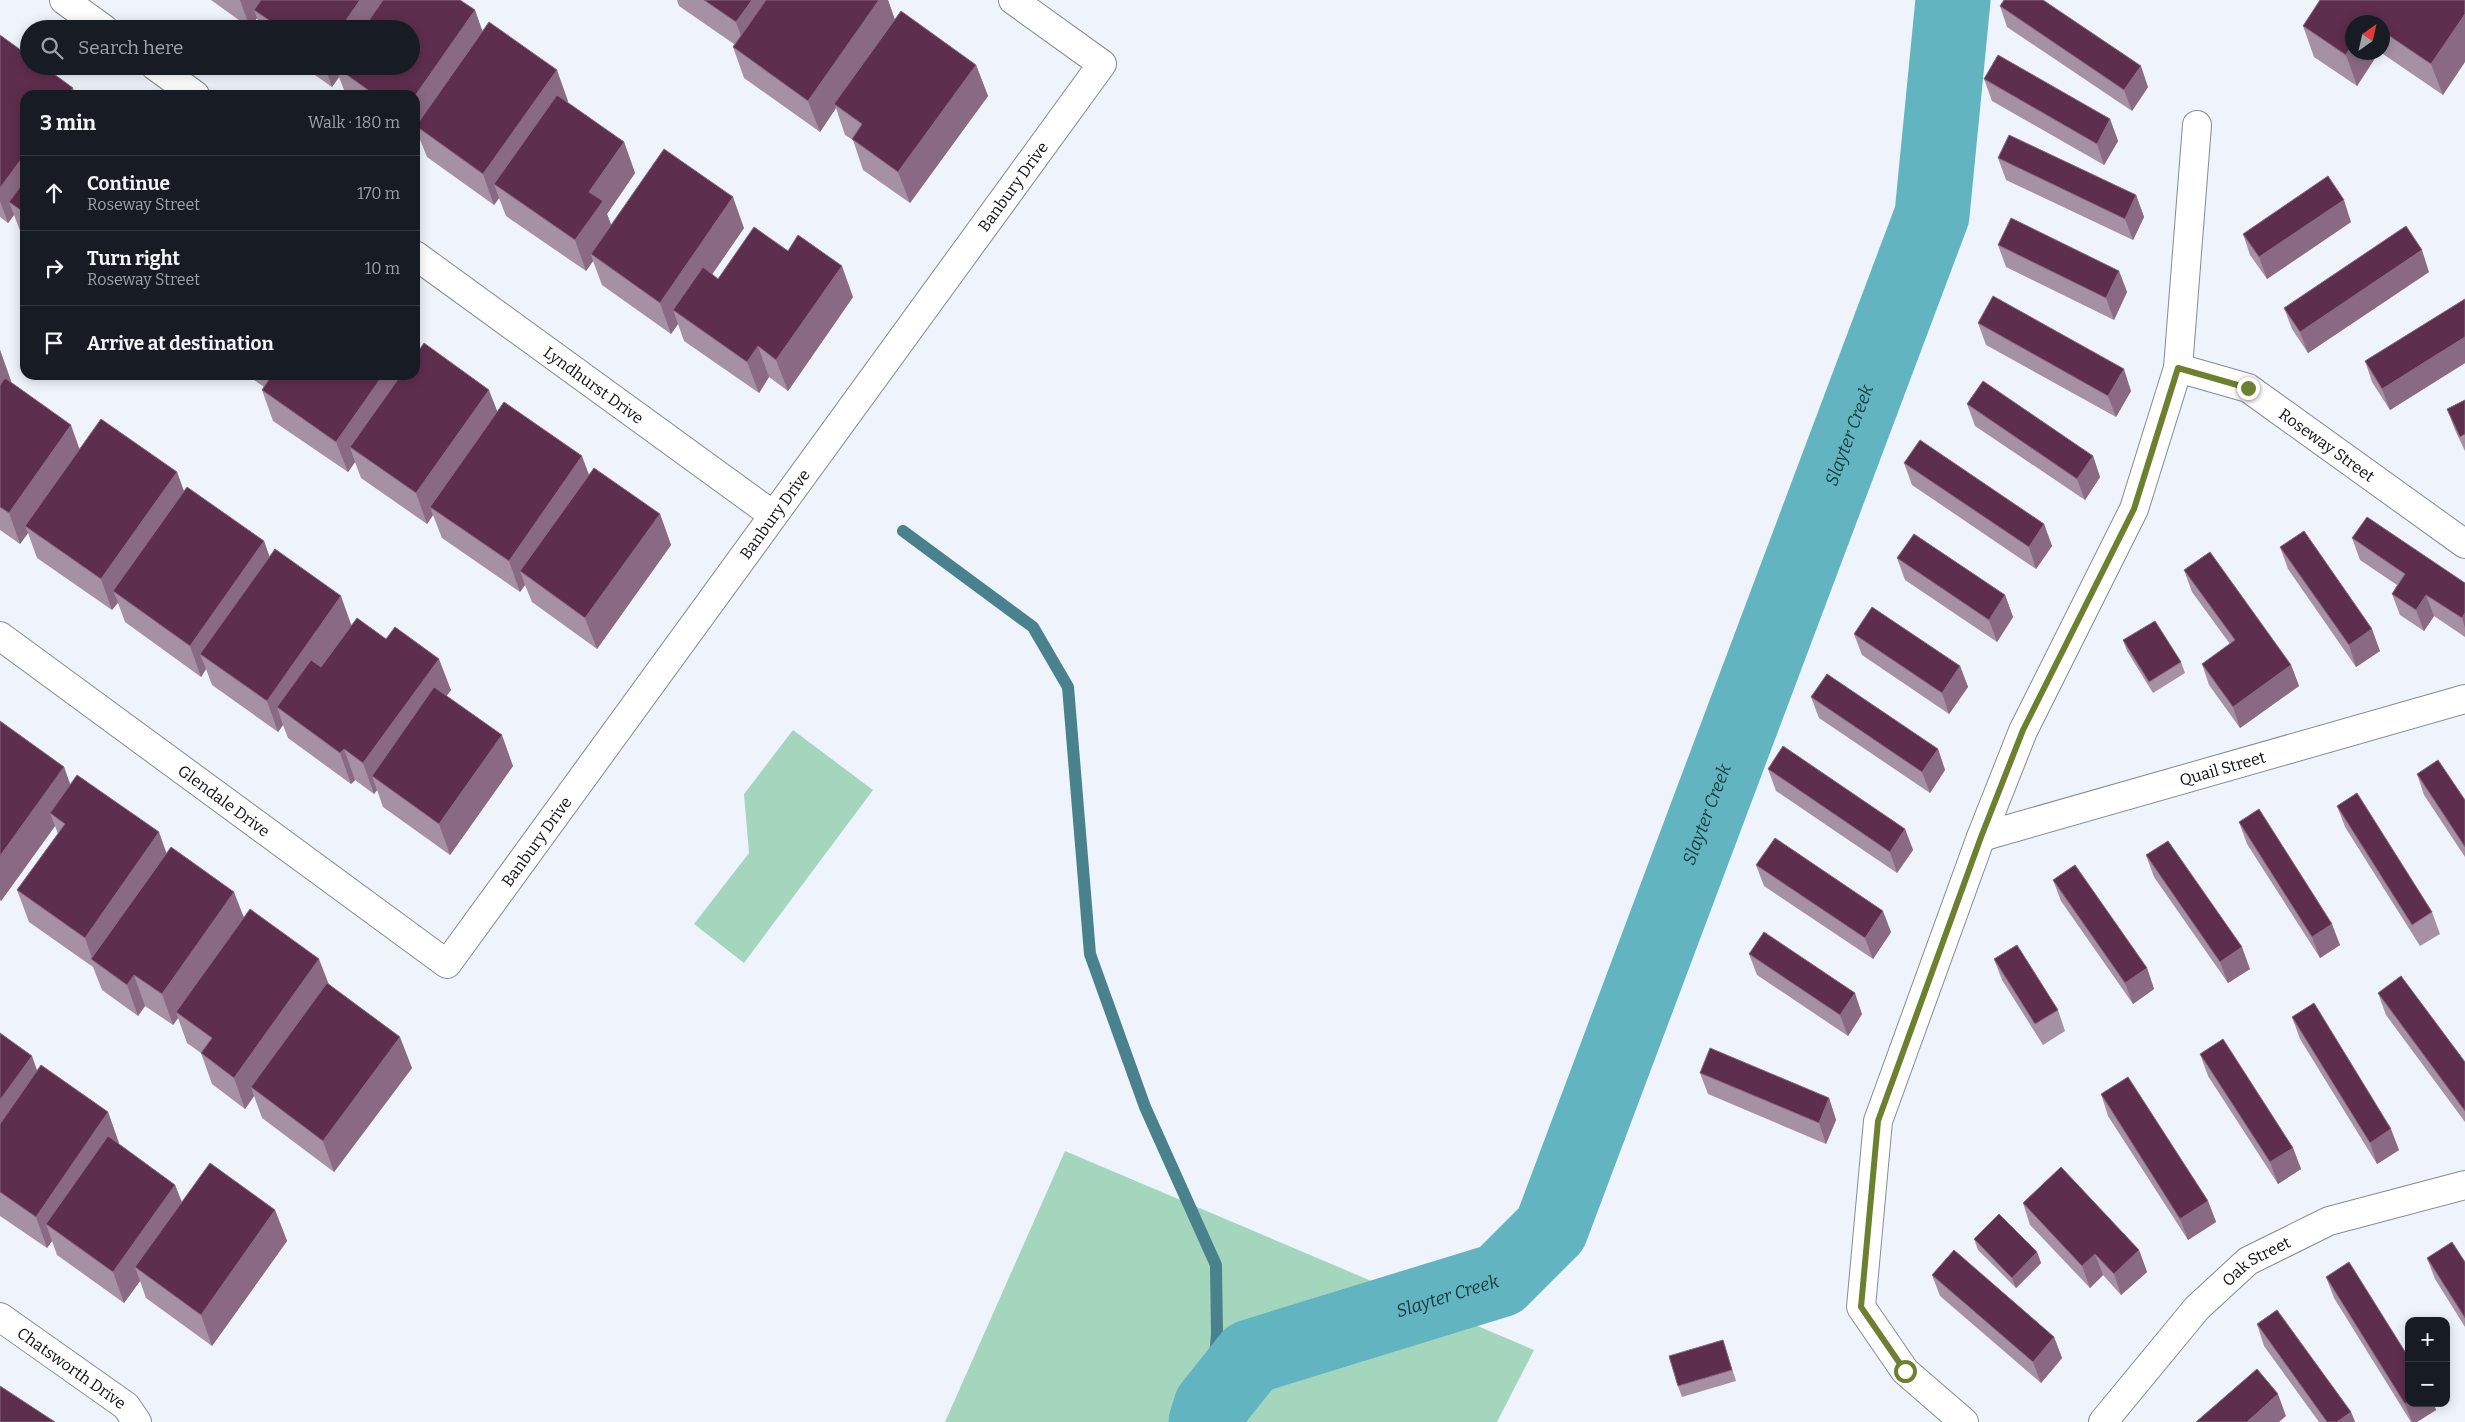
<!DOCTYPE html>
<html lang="en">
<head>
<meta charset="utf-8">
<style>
	body { margin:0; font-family:Bitter,serif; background:#242831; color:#f1f3f6 }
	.controls { position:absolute; right:15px; bottom:15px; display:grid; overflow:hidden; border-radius:10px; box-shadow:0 2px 12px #0003 }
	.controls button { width:45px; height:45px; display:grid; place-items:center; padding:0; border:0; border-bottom:1px solid #363941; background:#171b24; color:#f1f3f6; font:25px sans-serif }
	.compass { position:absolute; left:2345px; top:15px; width:45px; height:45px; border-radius:50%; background:#171b24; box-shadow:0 2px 12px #0003; rotate:34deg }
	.stop { position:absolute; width:15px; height:15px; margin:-11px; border:4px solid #6d8030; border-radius:50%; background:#fff }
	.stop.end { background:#6d8030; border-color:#fff; box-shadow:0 1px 5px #0008 }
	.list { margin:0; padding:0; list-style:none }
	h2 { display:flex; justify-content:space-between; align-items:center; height:65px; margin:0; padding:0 20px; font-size:21px }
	h2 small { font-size:16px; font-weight:400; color:#9ea1a6 }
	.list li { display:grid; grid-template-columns:32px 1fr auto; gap:15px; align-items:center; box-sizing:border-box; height:75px; padding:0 20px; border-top:1px solid #363941 }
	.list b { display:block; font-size:19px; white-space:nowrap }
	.list p { margin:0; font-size:16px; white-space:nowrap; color:#9ea1a6 }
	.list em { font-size:16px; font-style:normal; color:#9ea1a6 }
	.icon { flex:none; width:28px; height:28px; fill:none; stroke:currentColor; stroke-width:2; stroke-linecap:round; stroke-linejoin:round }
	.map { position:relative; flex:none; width:2465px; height:1422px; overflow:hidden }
	.search { position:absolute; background:#171b24; box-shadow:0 2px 12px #0003; left:20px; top:20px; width:400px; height:55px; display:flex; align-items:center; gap:12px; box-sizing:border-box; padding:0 18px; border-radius:28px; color:#9ea1a6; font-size:19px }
	.panel { position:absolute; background:#171b24; box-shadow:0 2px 12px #0003; left:20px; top:90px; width:400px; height:290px; border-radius:15px }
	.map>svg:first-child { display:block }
	.green { fill:#a4d6be }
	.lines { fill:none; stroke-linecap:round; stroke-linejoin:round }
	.stream { stroke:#49828c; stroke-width:12 }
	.river { stroke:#63b4c1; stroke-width:75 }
	.street-casing { stroke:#868a92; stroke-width:30 }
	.street { stroke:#fff; stroke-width:28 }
	.wall { fill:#a690a4 }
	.shaded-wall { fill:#8a6982 }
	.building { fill:#5e2e4d; stroke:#8a6982 }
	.route { stroke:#6d8030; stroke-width:6 }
	.labels { text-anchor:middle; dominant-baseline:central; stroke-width:5; stroke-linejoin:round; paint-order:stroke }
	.street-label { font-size:16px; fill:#0d0f12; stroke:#eff3fc }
	.water-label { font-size:18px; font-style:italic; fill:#143b41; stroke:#eff3fc }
</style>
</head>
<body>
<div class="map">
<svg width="2465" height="1422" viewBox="0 0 2465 1422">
	<rect width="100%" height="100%" fill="#eff3fc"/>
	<g class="green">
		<path d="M793 730 873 790 744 963 694 924 749 853 744 794Z"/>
		<path d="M1065 1151 1534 1350 1497 1422H945Z"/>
	</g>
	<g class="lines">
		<path class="stream" d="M903 531 1033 627 1068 687 1090 954 1145 1107 1216 1265 1217 1334 1211 1406"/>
		<path class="river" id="s1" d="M1206 1422 1211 1406 1250 1357 1500 1280 1551 1229 1932 215 1953 0"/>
		<g class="street-casing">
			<g id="street">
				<path d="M64 0 104 29"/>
				<path d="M155 66 195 95"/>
				<path id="s2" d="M415 255 773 515"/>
				<path id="s3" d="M2178 368 2248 388 2465 544"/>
				<path id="s4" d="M0 636 447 964 1102 64 1013 0"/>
				<path id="s5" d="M1981 837 2465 699"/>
				<path id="s6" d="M0 1317 126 1406 137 1422"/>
				<path d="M1964 1422 1905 1371 1861 1307 1878 1121 1981 837 2023 731 2134 509 2178 368 2197 125"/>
				<path id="s7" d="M2103 1422 2197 1308 2248 1261 2329 1221 2465 1185"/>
			</g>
		</g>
		<use href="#street" class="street"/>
	</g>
	<g class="wall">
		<path d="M211 0H460L475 10 482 32 568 101 567 102 624 142 635 173 607 214 611 225 744 228 712 274 718 279 853 297 788 391 769 377 759 393 684 341 678 324 671 334 602 285 593 261 586 271 506 216 499 198 494 205 427 157 419 137 415 143V95H346L339 77 332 87 302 66H411V29H261L257 18 250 28Z"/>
		<path d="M677 0H888L895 20 976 65 988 96 910 203 863 170 853 140 845 135 836 108 820 132 744 78 733 47 734 44 679 6Z"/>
		<path d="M2465 0 2443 95 2380 52H2382V22H2352V52H2379L2357 86 2314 57 2303 26Z"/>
		<path d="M2000 6 2148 87 2132 111 2007 27Z"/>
		<path d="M0 35 25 95V236L21 233 14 215 8 223 0 217Z"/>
		<path d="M1984 79 2110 119 2118 141 2104 165 1992 101Z"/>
		<path d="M1998 158 2136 195 2144 217 2133 240 2006 180Z"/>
		<path d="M2351 222 2267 279 2250 255 2243 234Z"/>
		<path d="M1998 245 2119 271 2127 292 2114 320 2006 267Z"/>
		<path d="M2429 272 2308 353 2292 329 2284 308Z"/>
		<path d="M2465 299V363L2390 410 2372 382 2365 361Z"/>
		<path d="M1978 323 2131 391 2116 417 1986 345Z"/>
		<path d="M415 346 417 352 497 411 589 475 660 514 671 545 597 649 532 602 525 585 520 592 442 538 433 515 427 524 361 478 355 462 348 472 273 421 262 390 264 387 247 375H415Z"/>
		<path d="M0 350 11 381V382L80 449 177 472 184 491 264 541 269 556 352 625 451 690 446 696 513 766 450 855 383 807 377 790 374 794 355 780 351 784 288 738 283 725 278 732 212 685 206 669 201 677 125 622 118 603 112 610 37 558 28 533 20 544 0 530Z"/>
		<path d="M2465 400V451L2455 430 2447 409Z"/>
		<path d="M1967 404 2093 456 2100 477 2085 500 1975 426Z"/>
		<path d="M1904 463 2044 524 2052 546 2036 569 1912 485Z"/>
		<path d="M2352 538 2465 583V637L2434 616 2424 631 2400 615 2392 594 2397 585 2360 560Z"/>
		<path d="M2280 547 2380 651 2356 667 2288 569Z"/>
		<path d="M1897 558 2005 595 2013 617 1997 642 1905 580Z"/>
		<path d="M2184 570 2291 665 2299 686 2240 728 2209 685 2202 664 2230 644 2192 592Z"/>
		<path d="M1854 634 1960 666 1968 687 1949 714 1862 655Z"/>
		<path d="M2123 640 2181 662 2185 673 2153 693 2127 651Z"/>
		<path d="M1811 697 1938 749 1945 770 1930 793 1819 718Z"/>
		<path d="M0 721 64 767 70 784 166 853 244 917 329 984 412 1068 334 1172 262 1118 254 1096 245 1109 212 1084 201 1053 187 1043 178 1018 173 1025 145 1006 138 1016 102 990 93 967 29 922 17 890 58 834 55 826 1 901 0 900Z"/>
		<path d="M1768 769 1905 829 1913 850 1897 873 1776 791Z"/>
		<path d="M2417 774 2465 800V857L2424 795Z"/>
		<path d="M2337 806 2432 912 2440 934 2420 946 2345 827Z"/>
		<path d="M2239 822 2340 945 2320 958 2247 844Z"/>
		<path d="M2146 855 2250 969 2228 983 2154 877Z"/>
		<path d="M1756 865 1891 932 1873 959 1764 886Z"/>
		<path d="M2053 880 2147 968 2154 989 2133 1004 2061 901Z"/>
		<path d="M1749 954 1862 1014 1848 1036 1757 975Z"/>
		<path d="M1994 959 2058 1010 2065 1031 2043 1045 2002 980Z"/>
		<path d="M2378 993 2465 1062V1122L2386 1015Z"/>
		<path d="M2292 1017 2399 1150 2377 1164 2300 1039Z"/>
		<path d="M0 1033 37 1071 108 1112 119 1144 175 1185 182 1202 275 1210 287 1241 212 1346 146 1298 140 1281 124 1303 57 1255 52 1241 47 1248 0 1216Z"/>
		<path d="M2200 1054 2293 1148 2301 1169 2278 1184 2208 1076Z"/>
		<path d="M1700 1073 1829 1098 1836 1120 1826 1144 1708 1094Z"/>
		<path d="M2101 1094 2208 1201 2216 1222 2188 1240 2108 1116Z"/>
		<path d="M2023 1203 2139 1250 2147 1272 2121 1295 2103 1275 2090 1288 2030 1225Z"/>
		<path d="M1974 1239 2037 1252 2041 1263 2016 1288 1978 1250Z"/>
		<path d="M2427 1258 2465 1262V1327L2435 1279Z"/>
		<path d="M1932 1275 2054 1337 2062 1358 2041 1383 1940 1296Z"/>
		<path d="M2326 1277 2409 1403H2433L2436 1410 2417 1422H2411L2334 1298Z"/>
		<path d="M2257 1324 2351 1412 2355 1422H2319L2264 1346Z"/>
		<path d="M1723 1340 1736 1381 1682 1397 1678 1386Z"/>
	</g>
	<g class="shaded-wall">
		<path d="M240 0H270L254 10 257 18 250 28Z"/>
		<path d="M360 0H393L373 29H340Z"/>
		<path d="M752 0H785L747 53 736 22Z"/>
		<path d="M879 0H888L896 23 834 104 836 108 820 132 808 101Z"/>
		<path d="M475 10 486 41 416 126 419 137 415 143V96Z"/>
		<path d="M2465 14V62L2443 95 2431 64Z"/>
		<path d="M2352 44V52H2379L2357 86 2346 55Z"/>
		<path d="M976 65 988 96 910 203 898 172Z"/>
		<path d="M325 66H347L336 67 339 77 332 87Z"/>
		<path d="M2141 66 2148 87 2132 111 2124 90Z"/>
		<path d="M557 70 568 101 504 191 494 184 499 198 494 205 483 174Z"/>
		<path d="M73 88 75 95H67Z"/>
		<path d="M2110 119 2118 141 2104 165 2097 144Z"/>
		<path d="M624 142 635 173 607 214 614 232 591 254 593 261 586 271 575 240 589 192Z"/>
		<path d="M25 154V200L9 202 14 215 8 223 0 201V188Z"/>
		<path d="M2136 195 2144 217 2133 240 2125 219Z"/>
		<path d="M733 197 744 228 683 317 673 310 678 324 671 334 660 303Z"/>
		<path d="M2344 200 2351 222 2267 279 2259 257Z"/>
		<path d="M2422 250 2429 272 2308 353 2300 332Z"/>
		<path d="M842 266 853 297 788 391 776 360Z"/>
		<path d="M2119 271 2127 292 2114 320 2106 298Z"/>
		<path d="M2465 337V363L2390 410 2382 389Z"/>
		<path d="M415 346 422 366 360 455 350 447 355 462 348 472 336 442 383 375H415Z"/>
		<path d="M758 346 769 377 759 393 747 362Z"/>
		<path d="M0 350 11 381 0 397Z"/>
		<path d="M2124 369 2131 391 2116 417 2108 396Z"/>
		<path d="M489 390 501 421 430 507 433 515 427 524 416 493Z"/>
		<path d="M71 425 82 456 25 526 28 533 20 544 9 513Z"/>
		<path d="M582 456 594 488 520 571 525 585 520 592 509 561Z"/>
		<path d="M2093 456 2100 477 2085 500 2077 479Z"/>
		<path d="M177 472 188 503 113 591 118 602 112 610 101 579Z"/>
		<path d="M660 514 671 545 597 649 585 618Z"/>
		<path d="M2044 524 2052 546 2036 569 2029 547Z"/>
		<path d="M264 541 275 572 200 654 206 669 201 677 190 646Z"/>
		<path d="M2005 595 2013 617 1997 642 1989 620Z"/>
		<path d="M2426 595 2434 616 2424 631 2416 610Z"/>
		<path d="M341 596 352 627 289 716 277 707 283 725 278 732 267 701Z"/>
		<path d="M2465 613V628L2462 618Z"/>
		<path d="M2372 629 2380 651 2356 667 2349 645Z"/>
		<path d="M439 659 451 690 382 783 372 776 377 790 374 794 363 763Z"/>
		<path d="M2291 665 2299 686 2240 728 2233 707Z"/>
		<path d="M1960 666 1968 687 1949 714 1942 693Z"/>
		<path d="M502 735 513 766 450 855 439 824Z"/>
		<path d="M344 749 355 780 351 784 340 753Z"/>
		<path d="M1938 749 1945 770 1930 793 1922 772Z"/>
		<path d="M64 767 75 798 50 813 55 826 1 901 0 898V856Z"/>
		<path d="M1905 829 1913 850 1897 873 1890 852Z"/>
		<path d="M159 832 170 863 93 961 85 938Z"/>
		<path d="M234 892 246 923 176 1012 178 1018 173 1025 162 994Z"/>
		<path d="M1883 911 1891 932 1873 959 1865 938Z"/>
		<path d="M2332 924 2340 945 2320 958 2312 937Z"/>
		<path d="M2242 947 2250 969 2228 983 2220 962Z"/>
		<path d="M319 959 331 990 251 1087 254 1096 245 1109 234 1078Z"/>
		<path d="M2147 968 2154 989 2133 1004 2125 983Z"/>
		<path d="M134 975 145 1006 138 1016 127 985Z"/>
		<path d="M1855 993 1862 1014 1848 1036 1840 1015Z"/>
		<path d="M400 1037 412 1068 334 1172 323 1141Z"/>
		<path d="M32 1056 43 1087 0 1147V1100Z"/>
		<path d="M1829 1098 1836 1120 1826 1144 1819 1123Z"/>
		<path d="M108 1112 119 1143 58 1232 46 1224 52 1241 47 1248 36 1217Z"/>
		<path d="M2391 1129 2399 1150 2377 1164 2370 1143Z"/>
		<path d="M2293 1148 2301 1169 2278 1184 2270 1162Z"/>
		<path d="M175 1185 187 1216 135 1267 140 1281 124 1303 113 1272Z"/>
		<path d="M2208 1201 2216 1222 2188 1240 2180 1219Z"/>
		<path d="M275 1210 287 1241 212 1346 201 1315Z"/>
		<path d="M2139 1250 2147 1272 2121 1295 2114 1274Z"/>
		<path d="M2037 1252 2041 1263 2016 1288 2012 1278Z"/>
		<path d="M2095 1254 2103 1275 2090 1288 2082 1266Z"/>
		<path d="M2054 1337 2062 1358 2041 1383 2033 1362Z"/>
		<path d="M2278 1394 2286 1416 2279 1422H2247Z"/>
		<path d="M2409 1401V1403H2433L2436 1410 2417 1422H2412L2405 1404Z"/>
		<path d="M2351 1412 2355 1422H2337Z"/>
	</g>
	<g class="building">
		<path d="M261 0H360L340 29H282L254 10Z"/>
		<path d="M383 0H460L475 10 415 96 375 95 336 67 337 66H411V29H363Z"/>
		<path d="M704 0H752L736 22Z"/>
		<path d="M766 0H879L808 101 733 47Z"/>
		<path d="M2004 0H2043L2141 66 2124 90 2000 6Z"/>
		<path d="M2320 0H2465V14L2431 64 2382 31V22H2370L2368 21 2367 22H2352V44L2346 55 2303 26Z"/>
		<path d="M901 11 976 65 898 172 852 139 862 124 834 104Z"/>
		<path d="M489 22 557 70 483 174 416 126Z"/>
		<path d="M0 35 29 56V66H43L73 88 67 95H25V154L0 188Z"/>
		<path d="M1998 55 2110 119 2097 144 1984 79Z"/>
		<path d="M557 95 624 142 589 192 603 201 575 240 494 184Z"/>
		<path d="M2009 135 2136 195 2125 219 1998 158Z"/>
		<path d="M664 149 733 197 660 303 591 254Z"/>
		<path d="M2328 176 2344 200 2259 257 2243 234Z"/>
		<path d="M25 180V213L9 202Z"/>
		<path d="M2011 218 2119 271 2106 298 1998 245Z"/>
		<path d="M2406 226 2422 250 2300 332 2284 308Z"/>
		<path d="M754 227 788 251 798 235 842 266 776 360 758 346 747 362 673 310 703 267 718 279Z"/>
		<path d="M1993 296 2124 369 2108 396 1978 323Z"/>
		<path d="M2465 299V337L2382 389 2365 361Z"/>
		<path d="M424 343 489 390 416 493 350 447 401 375H415V356Z"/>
		<path d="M272 375H383L336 442 262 390Z"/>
		<path d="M5 378 71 425 9 513 0 507V385Z"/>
		<path d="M1983 381 2093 456 2077 479 1967 404Z"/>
		<path d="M2465 400V434L2460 437 2447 409Z"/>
		<path d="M504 402 582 456 509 561 430 507Z"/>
		<path d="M101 419 177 472 101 579 25 526Z"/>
		<path d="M1920 440 2044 524 2029 547 1904 463Z"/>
		<path d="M594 468 660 514 585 618 520 571Z"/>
		<path d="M187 487 264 541 190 646 113 591Z"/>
		<path d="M2367 517 2465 583V613L2462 618 2426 595 2416 610 2392 594 2405 574 2352 538Z"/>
		<path d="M2304 531 2372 629 2349 645 2280 547Z"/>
		<path d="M1914 534 2005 595 1989 620 1897 558Z"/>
		<path d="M275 549 341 596 267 701 200 654Z"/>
		<path d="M2210 552 2291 665 2233 707 2202 664 2235 640 2184 570Z"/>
		<path d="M1872 607 1960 666 1942 693 1854 634Z"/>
		<path d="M357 618 386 639 395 627 439 659 363 763 344 749 340 753 277 707 311 660 321 667Z"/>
		<path d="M2155 621 2181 662 2149 682 2123 640Z"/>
		<path d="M1827 674 1938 749 1922 772 1811 697Z"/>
		<path d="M434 687 502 735 439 824 372 776Z"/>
		<path d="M0 721 64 767 0 856Z"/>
		<path d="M1783 746 1905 829 1890 852 1768 769Z"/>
		<path d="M2438 760 2465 800V847L2417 774Z"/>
		<path d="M77 775 159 832 85 938 17 890 65 824 50 813Z"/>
		<path d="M2357 793 2432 912 2412 925 2337 806Z"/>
		<path d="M2259 809 2332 924 2312 937 2239 822Z"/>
		<path d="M1775 838 1883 911 1865 938 1756 865Z"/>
		<path d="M2168 841 2242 947 2220 962 2146 855Z"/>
		<path d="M171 847 234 892 162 994 134 975 127 985 91 959Z"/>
		<path d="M2075 865 2147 968 2125 983 2053 880Z"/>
		<path d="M250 909 319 959 234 1078 201 1053 212 1038 176 1012Z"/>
		<path d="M1764 932 1855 993 1840 1015 1749 954Z"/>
		<path d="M2017 945 2058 1010 2035 1024 1994 959Z"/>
		<path d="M2401 976 2465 1062V1111L2378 993Z"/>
		<path d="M327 983 400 1037 323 1141 251 1087Z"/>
		<path d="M2314 1003 2391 1129 2370 1143 2292 1017Z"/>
		<path d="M0 1033 32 1056 0 1100Z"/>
		<path d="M2223 1039 2293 1148 2270 1162 2200 1054Z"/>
		<path d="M1710 1048 1829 1098 1819 1123 1700 1073Z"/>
		<path d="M41 1065 108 1112 36 1217 0 1192V1124Z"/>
		<path d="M2128 1077 2208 1201 2180 1219 2101 1094Z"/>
		<path d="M108 1136 175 1185 113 1272 46 1224Z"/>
		<path d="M210 1163 275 1210 201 1315 135 1267Z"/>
		<path d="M2061 1167 2139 1250 2114 1274 2095 1254 2082 1266 2023 1203Z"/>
		<path d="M1999 1214 2037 1252 2012 1278 1974 1239Z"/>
		<path d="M2452 1242 2465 1262V1318L2427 1258Z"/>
		<path d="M1954 1250 2054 1337 2033 1362 1932 1275Z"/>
		<path d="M2349 1262 2409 1358V1401L2405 1404 2326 1277Z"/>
		<path d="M2277 1310 2351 1412 2337 1422H2327L2257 1324Z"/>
		<path d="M1723 1340 1732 1370 1678 1386 1669 1356Z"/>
		<path d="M2257 1369 2278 1394 2247 1422H2196Z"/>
		<path d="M0 1386 55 1422H0Z"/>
	</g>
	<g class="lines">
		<path class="route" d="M1905 1371 1861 1307 1878 1121 1981 837 2023 730 2134 509 2178 368 2248 388"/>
	</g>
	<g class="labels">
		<g class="street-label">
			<text stroke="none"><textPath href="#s4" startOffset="1516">Banbury Drive</textPath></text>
			<text stroke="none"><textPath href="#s2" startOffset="221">Lyndhurst Drive</textPath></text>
			<text stroke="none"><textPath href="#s3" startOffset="170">Roseway Street</textPath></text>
			<text stroke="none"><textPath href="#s4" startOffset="1111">Banbury Drive</textPath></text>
			<text stroke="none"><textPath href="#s5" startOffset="251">Quail Street</textPath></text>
			<text stroke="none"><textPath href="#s4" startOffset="278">Glendale Drive</textPath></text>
			<text stroke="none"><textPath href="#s4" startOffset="706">Banbury Drive</textPath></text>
			<text stroke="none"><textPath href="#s7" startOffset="224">Oak Street</textPath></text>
			<text stroke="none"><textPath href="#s6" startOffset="88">Chatsworth Drive</textPath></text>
		</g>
		<g class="water-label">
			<text stroke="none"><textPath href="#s1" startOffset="1261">Slayter Creek</textPath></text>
			<text stroke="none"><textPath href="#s1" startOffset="856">Slayter Creek</textPath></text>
			<text stroke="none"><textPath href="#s1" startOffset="286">Slayter Creek</textPath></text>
		</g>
	</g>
</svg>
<div class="controls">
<button>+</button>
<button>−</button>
</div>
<svg class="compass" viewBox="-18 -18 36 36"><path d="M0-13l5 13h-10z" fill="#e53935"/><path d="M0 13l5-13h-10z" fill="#9ea1a6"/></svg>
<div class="stop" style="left:1905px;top:1371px"></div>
<div class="stop end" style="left:2248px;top:388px"></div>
<div class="search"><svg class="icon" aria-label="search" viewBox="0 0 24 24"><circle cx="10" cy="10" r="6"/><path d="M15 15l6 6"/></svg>Search here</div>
<section class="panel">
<h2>3 min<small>Walk · 180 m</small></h2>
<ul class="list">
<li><svg class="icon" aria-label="ahead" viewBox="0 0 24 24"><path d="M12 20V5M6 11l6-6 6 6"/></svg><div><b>Continue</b><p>Roseway Street</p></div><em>170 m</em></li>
<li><svg class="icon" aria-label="right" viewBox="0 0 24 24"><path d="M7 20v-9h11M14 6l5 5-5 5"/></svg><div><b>Turn right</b><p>Roseway Street</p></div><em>10 m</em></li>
<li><svg class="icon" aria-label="arrive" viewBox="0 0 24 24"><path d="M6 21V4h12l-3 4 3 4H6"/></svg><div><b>Arrive at destination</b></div></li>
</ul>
</section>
</div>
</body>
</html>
